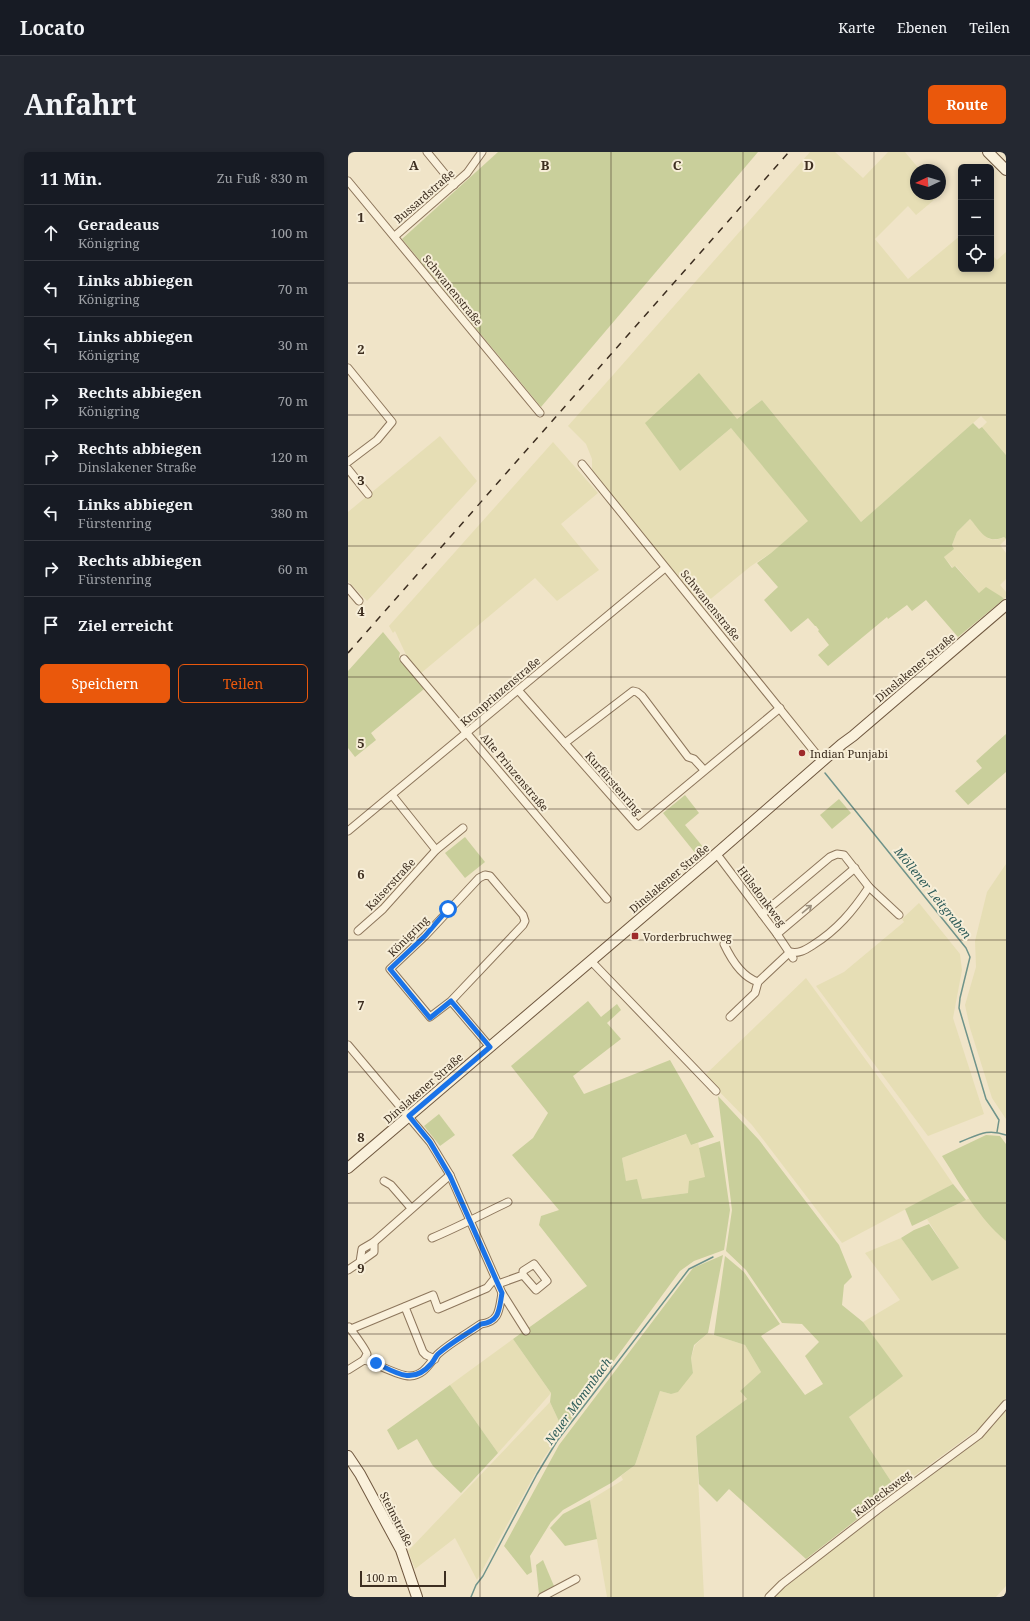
<!DOCTYPE html>
<html lang="de">
<head>
<meta charset="utf-8">
<style>
	body { margin:0; font-family:"Noto Serif",serif; background:#242831; color:#f1f3f6 }
	.controls { position:absolute; right:12px; top:12px; display:grid; overflow:hidden; border-radius:6px; box-shadow:0 2px 6px #0003 }
	.controls button { width:36px; height:36px; display:grid; place-items:center; padding:0; border:0; border-bottom:1px solid #363941; background:#171b24; color:#f1f3f6; font:20px sans-serif }
	.compass { position:absolute; left:562px; top:12px; width:36px; height:36px; border-radius:50%; background:#171b24; box-shadow:0 2px 6px #0003; rotate:266deg }
	.scale { position:absolute; left:12px; bottom:10px; width:86px; box-sizing:border-box; padding-left:4px; border:2px solid #3d2e20; border-top:0; font-size:11px; line-height:14px; white-space:nowrap; color:#3d2e20; -webkit-text-stroke:3px #f7eed8; paint-order:stroke }
	.stop { position:absolute; width:12px; height:12px; margin:-9px; border:3px solid #1a73e8; border-radius:50%; background:#fff }
	.stop.end { background:#1a73e8; border-color:#fff; box-shadow:0 1px 4px #0008 }
	.list { margin:0; padding:0; list-style:none }
	h2 { display:flex; justify-content:space-between; align-items:center; height:52px; margin:0; padding:0 16px; font-size:17px }
	h2 small { font-size:13px; font-weight:400; color:#9ea1a6 }
	.list li { display:grid; grid-template-columns:26px 1fr auto; gap:12px; align-items:center; box-sizing:border-box; height:56px; padding:0 16px; border-top:1px solid #363941 }
	.list b { display:block; font-size:15px; white-space:nowrap }
	.list p { margin:0; font-size:13px; white-space:nowrap; color:#9ea1a6 }
	.list em { font-size:13px; font-style:normal; color:#9ea1a6 }
	.actions { display:flex; gap:8px; padding:12px 16px }
	.actions a { flex:1; padding:9px 0; border:1px solid #ea580c; border-radius:6px; text-align:center; font-size:14px; color:#ea580c }
	.actions .main { background:#ea580c; color:#fff }
	.icon { flex:none; width:22px; height:22px; fill:none; stroke:currentColor; stroke-width:2; stroke-linecap:round; stroke-linejoin:round }
	.map { position:relative; flex:none; width:658px; height:1445px; overflow:hidden; border-radius:6px }
	header { display:flex; align-items:center; gap:24px; box-sizing:border-box; height:56px; padding:0 20px; background:#171b24; border-bottom:1px solid #363941 }
	header strong { font-size:19px }
	nav { display:flex; gap:22px; margin-inline-start:auto; font-size:14px }
	.intro { display:flex; align-items:center; justify-content:space-between; box-sizing:border-box; height:96px; padding:0 24px }
	h1 { margin:0; font-size:28px }
	.button { padding:10px 18px; border-radius:6px; background:#ea580c; color:#fff; font-size:14px; font-weight:700 }
	main { display:flex; gap:24px; padding:0 24px }
	aside { flex:1; background:#171b24; border-radius:6px; box-shadow:0 2px 6px #0003 }
	.map>svg:first-child { display:block }
	.farmland { fill:#e6deb5 }
	.green { fill:#c9cf9b }
	.lines { fill:none; stroke-linecap:round; stroke-linejoin:round }
	.stream { stroke:#6f938a; stroke-width:1.5 }
	.street-casing { stroke:#8d765c; stroke-width:9 }
	.secondary-casing { stroke:#6f573f; stroke-width:12 }
	.street { stroke:#faf1dc; stroke-width:7 }
	.secondary { stroke:#faf1dc; stroke-width:10 }
	.rail { stroke:#3d2e20; stroke-width:1.5; stroke-dasharray:7 7; stroke-linecap:butt }
	.oneway { stroke:#9c907e }
	.route { stroke:#1a73e8; stroke-width:5 }
	.grid { fill:none; stroke:#3d2e20; stroke-width:1; stroke-opacity:0.55 }
	.poi-dot { fill:#9e2a2b; stroke:#f7eed8; stroke-width:1.5 }
	.labels { text-anchor:middle; dominant-baseline:central; stroke-width:4; stroke-linejoin:round; paint-order:stroke }
	.street-label { font-size:11px; fill:#3d2e20; stroke:#f7eed8 }
	.poi-label { font-size:11px; fill:#3d2e20; stroke:#f7eed8; text-anchor:start }
	.water-label { font-size:12px; font-style:italic; fill:#2f5d5a; stroke:#f7eed8 }
	.grid-label { font-size:13px; text-anchor:middle; font-weight:bold; fill:#3d2e20; stroke:#f7eed8; stroke-width:4; stroke-linejoin:round; paint-order:stroke }
</style>
</head>
<body>
<header>
<strong>Locato</strong>
<nav><a>Karte</a><a>Ebenen</a><a>Teilen</a></nav>
</header>
<div class="intro"><h1>Anfahrt</h1><a class="button">Route</a></div>
<main>
<aside>
<h2>11 Min.<small>Zu Fuß · 830 m</small></h2>
<ul class="list">
<li><svg class="icon" aria-label="ahead" viewBox="0 0 24 24"><path d="M12 20V5M6 11l6-6 6 6"/></svg><div><b>Geradeaus</b><p>Königring</p></div><em>100 m</em></li>
<li><svg class="icon" aria-label="left" viewBox="0 0 24 24"><path d="M17 20v-9H6M10 6l-5 5 5 5"/></svg><div><b>Links abbiegen</b><p>Königring</p></div><em>70 m</em></li>
<li><svg class="icon" aria-label="left" viewBox="0 0 24 24"><path d="M17 20v-9H6M10 6l-5 5 5 5"/></svg><div><b>Links abbiegen</b><p>Königring</p></div><em>30 m</em></li>
<li><svg class="icon" aria-label="right" viewBox="0 0 24 24"><path d="M7 20v-9h11M14 6l5 5-5 5"/></svg><div><b>Rechts abbiegen</b><p>Königring</p></div><em>70 m</em></li>
<li><svg class="icon" aria-label="right" viewBox="0 0 24 24"><path d="M7 20v-9h11M14 6l5 5-5 5"/></svg><div><b>Rechts abbiegen</b><p>Dinslakener Straße</p></div><em>120 m</em></li>
<li><svg class="icon" aria-label="left" viewBox="0 0 24 24"><path d="M17 20v-9H6M10 6l-5 5 5 5"/></svg><div><b>Links abbiegen</b><p>Fürstenring</p></div><em>380 m</em></li>
<li><svg class="icon" aria-label="right" viewBox="0 0 24 24"><path d="M7 20v-9h11M14 6l5 5-5 5"/></svg><div><b>Rechts abbiegen</b><p>Fürstenring</p></div><em>60 m</em></li>
<li><svg class="icon" aria-label="arrive" viewBox="0 0 24 24"><path d="M6 21V4h12l-3 4 3 4H6"/></svg><div><b>Ziel erreicht</b></div></li>
</ul>
<div class="actions"><a class="main">Speichern</a><a>Teilen</a></div>
</aside>
<div class="map">
<svg width="658" height="1445" viewBox="0 0 658 1445">
	<rect width="100%" height="100%" fill="#f0e4c8"/>
	<g class="farmland">
		<path d="M462 0H487L515 26 540 0H557L572 18H568V42L592 43 568 63 560 54 527 87 560 127 613 83V117H643V102L649 108 658 100V303L634 275 639 270 633 264 513 370 414 248 389 267 298 271 332 319 383 276 461 369 423 401 403 414 354 454 244 320V307L238 292 220 274Z"/>
		<path d="M92 284 129 329 19 449 0 429V360Z"/>
		<path d="M205 290 250 341 213 372 251 418 209 449 187 426 72 522 60 507 47 479 45 481 41 474Z"/>
		<path d="M622 367 641 387 648 388 656 385 658 387 652 393 658 401V427L652 433 658 440V445L656 447 654 445 631 441 608 414 605 416 596 405 605 397 604 393 609 380Z"/>
		<path d="M658 712V967L644 946 622 876 617 853 628 815 627 789 639 740Z"/>
		<path d="M571 751 612 802 614 818 605 866 636 962 580 984 468 834 496 820 556 770 554 767Z"/>
		<path d="M458 826 553 956 605 1032 494 1091 404 973 356 924Z"/>
		<path d="M339 982 343 993 350 991 358 1025 340 1041 294 1047 278 1029 274 1006Z"/>
		<path d="M622 1046 649 1081 658 1089V1246L640 1270 548 1337 501 1265 554 1224 515 1170 552 1148 517 1101 553 1086 584 1129 610 1116 579 1067Z"/>
		<path d="M360 1181 397 1193 413 1220 392 1239 399 1247 348 1284 356 1445H259L242 1348 275 1328 273 1324 287 1313 312 1239 323 1242 345 1221 343 1206 347 1193Z"/>
		<path d="M165 1187 203 1241 150 1301 102 1233Z"/>
		<path d="M202 1250 215 1278 195 1307 129 1428 107 1386 67 1417 60 1399Z"/>
		<path d="M658 1259V1434L648 1445H425L474 1405 619 1297Z"/>
	</g>
	<g class="green">
		<path d="M150 0H410L193 255 54 87Z"/>
		<path d="M351 221 389 267 414 248 513 370 625 271 631 277 634 275 658 303V387L656 385C638 393 633 379 622 367L609 380 604 393 606 397 596 405 604 416 607 414 631 441 638 435 654 445 656 447 610 485 578 448 564 459 559 453 540 467 539 465 480 514 470 503 481 493 470 479 471 478 468 474H467L460 466 443 480 416 448 430 435 409 411 423 401 460 369 383 276 332 319 297 271Z"/>
		<path d="M35 480 52 501 51 505 76 537 23 581 28 588 7 605 0 596V519Z"/>
		<path d="M658 582V620L620 653 607 639 634 616 628 609Z"/>
		<path d="M337 643 351 661 337 673 360 701 352 707 315 661Z"/>
		<path d="M491 647 503 661 484 677 472 663Z"/>
		<path d="M117 685 137 710 117 726 97 701Z"/>
		<path d="M240 849 253 865 269 852 273 858 259 871 273 887 225 924 236 942 322 908 366 985 343 993 338 982 274 1006 278 1029 289 1027 294 1047 340 1041 341 1029 357 1025 351 996 372 989 382 1058 376 1098 346 1109 332 1119 215 1278 202 1250 203 1241 165 1187 239 1134 191 1073 193 1064 211 1058 164 1003 185 986 200 961 163 914Z"/>
		<path d="M370 944 411 988 491 1093 504 1125 496 1133 494 1153 515 1170 555 1224 501 1265 548 1337 458 1407 381 1337 369 1350 351 1332 348 1284 399 1247 392 1239 413 1220 397 1193 366 1183 377 1104 396 1120 432 1172 413 1184 457 1243 475 1232 457 1204 471 1190 454 1172 434 1171 398 1118 378 1099 384 1058Z"/>
		<path d="M91 962 107 983 92 994 76 974Z"/>
		<path d="M638 983 652 984 658 992V1089C631 1067 613 1033 594 1004Z"/>
		<path d="M605 1032 618 1048 564 1074 557 1057Z"/>
		<path d="M581 1072 611 1116 584 1129 553 1086 566 1078Z"/>
		<path d="M375 1103 360 1181 346 1193 343 1206 345 1221 330 1240 323 1242 312 1239 287 1313 263 1331 215 1358 203 1370 182 1404 184 1420 179 1423 156 1394 211 1293 345 1116Z"/>
		<path d="M102 1233 150 1301 113 1341 85 1314 69 1287 50 1298 39 1278Z"/>
		<path d="M242 1348 249 1387 217 1394 202 1376 215 1362Z"/>
		<path d="M195 1408 206 1434 191 1442 188 1413Z"/>
	</g>
	<g class="lines">
		<g class="stream">
			<path d="M477 621 618 796 622 805 612 846 611 856 638 947 651 968 649 980"/>
			<path d="M612 990C630 983 639 976 658 983"/>
			<path d="M123 1445 128 1433 135 1424 189 1322 209 1289 341 1117 365 1105"/>
		</g>
		<g class="street-casing">
			<g id="street">
				<path d="M79 0 106 33"/>
				<path d="M0 29 192 261"/>
				<path d="M47 84 119 21 134 0"/>
				<path d="M0 216 44 270 29 288 0 310"/>
				<path d="M234 312 474 609"/>
				<path d="M0 317 20 342"/>
				<path d="M0 436 11 449"/>
				<path d="M56 507 259 747"/>
				<path d="M170 538 290 674 432 556"/>
				<path d="M217 591 285 539 289 540 294 544 340 605 346 607 356 618"/>
				<path d="M44 643 88 698"/>
				<path d="M0 679 317 416"/>
				<path d="M368 701 429 782 445 806"/>
				<path d="M414 762 482 705 489 702 496 703 521 735 551 763"/>
				<path d="M10 779 35 757 88 698 115 676"/>
				<path d="M429 782 507 716"/>
				<path d="M376 792C383 807 394 825 410 830L442 800C451 802 457 798 465 793 489 778 505 759 521 735"/>
				<path d="M243 809 368 939"/>
				<path d="M103 849 175 773 177 769 175 763 142 724 137 723 131 726 77 784 42 817 82 865 103 849 142 895"/>
				<path d="M382 865 407 841 410 830"/>
				<path d="M0 893 82 990 102 1023 154 1141"/>
				<path d="M36 1029 43 1033 63 1056"/>
				<path d="M84 1086C110 1075 135 1062 160 1050"/>
				<path d="M12 1110 26 1100V1090"/>
				<path d="M0 1118 12 1110 14 1097 26 1090 102 1023"/>
				<path d="M150 1132 175 1123V1119L186 1112 199 1129 188 1138 175 1123"/>
				<path d="M57 1155 75 1200 78 1203 87 1207"/>
				<path d="M1 1175C4 1179 19 1199 19 1202 18 1204 17 1206 16 1208"/>
				<path d="M3 1177 85 1143 90 1157 139 1136 147 1126"/>
				<path d="M0 1218 16 1208C28 1211 52 1225 62 1224 77 1223 81 1211 90 1202 102 1191 120 1181 133 1172 152 1170 151 1157 154 1141L178 1179"/>
				<path d="M194 1445 228 1427"/>
				<path d="M421 1445 434 1432 532 1356 631 1283 658 1252"/>
			</g>
		</g>
		<g class="secondary-casing">
			<g id="secondary">
				<path d="M640 0 658 18"/>
				<path d="M0 1016 360 709 494 592 505 584 658 453"/>
				<path d="M0 1304 12 1322 53 1398 69 1445"/>
			</g>
		</g>
		<use href="#street" class="street"/>
		<use href="#secondary" class="secondary"/>
		<path class="rail" d="M0 501 441 0"/>
	</g>
	<defs><path id="oneway-shaft" d="M-6 0H5M1.5-3L5.5 0L1.5 3" fill="none" stroke-width="1.6" stroke-linecap="round" stroke-linejoin="round"/></defs>
	<use class="oneway" href="#oneway-shaft" transform="translate(459 757) rotate(-40)"/>
	<g class="lines">
		<path class="route" d="M28 1211C48 1221 65 1233 83 1212 86 1209 87 1205 90 1202 102 1191 119 1182 133 1172 152 1170 151 1157 154 1141L102 1024 82 990 61 964 142 895 103 849 82 866 42 817 77 784 100 757"/>
	</g>
	<path class="grid" d="M132 0V1445M263 0V1445M395 0V1445M526 0V1445M0 131H658M0 263H658M0 394H658M0 525H658M0 657H658M0 788H658M0 920H658M0 1051H658M0 1182H658M0 1314H658"/>
	<g class="poi-dot">
		<circle cx="454" cy="601" r="4"/>
		<rect x="283" y="780" width="8" height="8" rx="2"/>
	</g>
	<g class="labels">
		<g class="street-label">
			<text transform="translate(76 44) rotate(-41)">Bussardstraße</text>
			<text transform="translate(105 138) rotate(51)">Schwanenstraße</text>
			<text transform="translate(363 453) rotate(51)">Schwanenstraße</text>
			<text transform="translate(567 515) rotate(-40)">Dinslakener Straße</text>
			<text transform="translate(152 539) rotate(-40)">Kronprinzenstraße</text>
			<text transform="translate(167 620) rotate(50)">Alte Prinzenstraße</text>
			<text transform="translate(266 631) rotate(49)">Kurfürstenring</text>
			<text transform="translate(321 726) rotate(-40)">Dinslakener Straße</text>
			<text transform="translate(42 732) rotate(-47)">Kaiserstraße</text>
			<text transform="translate(414 744) rotate(53)">Hülsdonkweg</text>
			<text transform="translate(60 784) rotate(-45)">Königring</text>
			<text transform="translate(75 936) rotate(-41)">Dinslakener Straße</text>
			<text transform="translate(534 1341) rotate(-37)">Kalbecksweg</text>
			<text transform="translate(49 1367) rotate(63)">Steinstraße</text>
		</g>
		<g class="poi-label">
			<text x="462" y="601">Indian Punjabi</text>
			<text x="295" y="784">Vorderbruchweg</text>
		</g>
		<g class="water-label">
			<text transform="translate(585 741) rotate(51)">Möllener Leitgraben</text>
			<text transform="translate(230 1249) rotate(-54)">Neuer Mommbach</text>
		</g>
	</g>
	<g class="grid-label">
		<text x="66" y="18">A</text>
		<text x="197" y="18">B</text>
		<text x="329" y="18">C</text>
		<text x="461" y="18">D</text>
		<text x="13" y="70">1</text>
		<text x="13" y="202">2</text>
		<text x="13" y="333">3</text>
		<text x="13" y="464">4</text>
		<text x="13" y="596">5</text>
		<text x="13" y="727">6</text>
		<text x="13" y="858">7</text>
		<text x="13" y="990">8</text>
		<text x="13" y="1121">9</text>
	</g>
</svg>
<div class="controls">
<button>+</button>
<button>−</button>
<button><svg class="icon" aria-label="locate" viewBox="0 0 24 24"><circle cx="12" cy="12" r="6"/><path d="M12 2v4M12 18v4M2 12h4M18 12h4"/></svg></button>
</div>
<svg class="compass" viewBox="-18 -18 36 36"><path d="M0-13l5 13h-10z" fill="#e53935"/><path d="M0 13l5-13h-10z" fill="#9ea1a6"/></svg>
<div class="scale">100 m</div>
<div class="stop" style="left:100px;top:757px"></div>
<div class="stop end" style="left:28px;top:1211px"></div>
</div>
</main>
</body>
</html>
